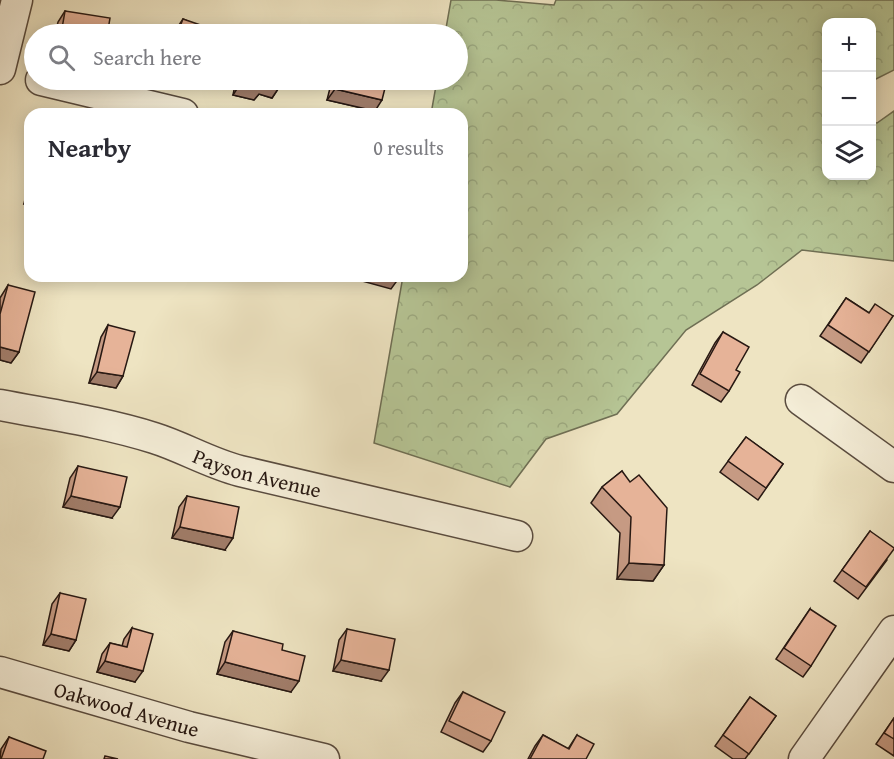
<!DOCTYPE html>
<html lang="en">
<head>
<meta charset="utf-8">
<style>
	body { margin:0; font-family:"Gentium Book Plus",serif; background:#f7f7f7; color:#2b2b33 }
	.controls { position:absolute; right:18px; top:18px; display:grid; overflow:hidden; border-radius:12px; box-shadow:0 3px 15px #0003 }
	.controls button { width:54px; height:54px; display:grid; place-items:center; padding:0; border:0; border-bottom:2px solid #e1e1e2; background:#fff; color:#2b2b33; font:30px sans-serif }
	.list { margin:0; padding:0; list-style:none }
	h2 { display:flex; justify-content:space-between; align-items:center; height:78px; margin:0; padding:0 24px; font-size:26px }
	h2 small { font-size:20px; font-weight:400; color:#7c7c81 }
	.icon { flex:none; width:33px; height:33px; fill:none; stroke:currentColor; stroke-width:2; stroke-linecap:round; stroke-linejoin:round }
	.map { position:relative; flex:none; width:894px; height:759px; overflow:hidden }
	.search { position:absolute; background:#fff; box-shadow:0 3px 15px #0003; left:24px; top:24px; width:444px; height:66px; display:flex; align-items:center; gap:15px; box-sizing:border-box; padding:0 21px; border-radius:33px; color:#7c7c81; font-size:22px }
	.panel { position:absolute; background:#fff; box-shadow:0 3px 15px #0003; left:24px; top:108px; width:444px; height:174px; border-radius:18px }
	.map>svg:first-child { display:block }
	.forest { fill:url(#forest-crowns); stroke:#6f6f54; stroke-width:1.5 }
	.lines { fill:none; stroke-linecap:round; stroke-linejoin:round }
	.minor-casing { stroke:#5a4c3f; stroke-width:33 }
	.minor { stroke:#f4edd7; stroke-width:30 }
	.wall { fill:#c69a83; stroke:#281913; stroke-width:1.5 }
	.shaded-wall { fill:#a17d6a; stroke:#281913; stroke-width:1.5 }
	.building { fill:#e6b398; stroke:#281913; stroke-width:1.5 }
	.labels { text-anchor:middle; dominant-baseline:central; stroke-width:5; stroke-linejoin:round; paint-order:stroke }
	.street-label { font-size:21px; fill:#281913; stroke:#f4edd7 }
</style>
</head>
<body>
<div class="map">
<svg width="894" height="759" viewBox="0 0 894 759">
	<defs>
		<pattern id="forest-crowns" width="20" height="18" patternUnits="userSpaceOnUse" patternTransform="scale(1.5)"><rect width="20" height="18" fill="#b6c595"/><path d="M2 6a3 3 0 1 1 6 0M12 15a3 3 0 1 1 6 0" fill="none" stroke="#9ca980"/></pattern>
	</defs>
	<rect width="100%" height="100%" fill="#eee4c2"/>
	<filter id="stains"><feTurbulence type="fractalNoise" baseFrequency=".00333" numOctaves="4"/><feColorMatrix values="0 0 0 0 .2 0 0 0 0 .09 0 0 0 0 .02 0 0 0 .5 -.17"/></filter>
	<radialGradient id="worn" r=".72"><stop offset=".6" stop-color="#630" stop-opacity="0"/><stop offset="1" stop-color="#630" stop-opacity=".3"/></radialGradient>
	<path class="forest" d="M451 0H496L554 5 556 0H894V70L872 81V22H826V176H872V122L877 123 894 111V261L802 250 757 285 686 330 617 414 546 439 510 487 374 443 403 276H462V114H431L437 80H458V34H445Z"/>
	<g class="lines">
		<g class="minor-casing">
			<g id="minor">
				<path d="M0 69 17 0"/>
				<path d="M41 80 183 114"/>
				<path d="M801 400 894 467"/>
				<path id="s1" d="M0 405C52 415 103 422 154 438 183 447 209 463 240 471L517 536"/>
				<path id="s2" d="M0 672 189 727 324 759"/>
				<path d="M804 759 894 631"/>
			</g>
		</g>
		<use href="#minor" class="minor"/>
	</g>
	<g class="wall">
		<path d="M65 11 108 30 132 34H55L58 22Z"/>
		<path d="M183 19 217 34H173Z"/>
		<path d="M236 80H282L280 86 272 98 259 94 254 100 233 95Z"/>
		<path d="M332 80H387L375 111 327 100Z"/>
		<path d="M30 175V205L24 204Z"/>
		<path d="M8 285 19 352 11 363 0 360V298Z"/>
		<path d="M846 298 869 313 893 316 861 363 820 336Z"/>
		<path d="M108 325 123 376 116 388 89 383 101 337Z"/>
		<path d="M723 332 736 370 729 391 721 402 692 385 715 343Z"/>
		<path d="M746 437 783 464 758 500 720 472Z"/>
		<path d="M78 466 112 518 63 507 70 478Z"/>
		<path d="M622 471 664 565 653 581 617 579 620 533 591 503 602 487Z"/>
		<path d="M187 496 225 550 172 538 179 507Z"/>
		<path d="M870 531 887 560 858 599 834 581Z"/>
		<path d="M60 593 76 640 69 651 43 645 52 604Z"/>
		<path d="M810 609 811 666 803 677 776 659Z"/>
		<path d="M132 628 135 682 97 672 102 654 110 643 122 646 124 639Z"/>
		<path d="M347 629 381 681 333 671 339 640Z"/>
		<path d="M233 631 282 650 291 692 217 674 225 642Z"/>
		<path d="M463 692 491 741 483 752 441 732 455 703Z"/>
		<path d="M750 697 776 716 745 759H733L715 746Z"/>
		<path d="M894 718V756L876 744Z"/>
		<path d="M543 735 568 749 577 735 586 759H528L535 746Z"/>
		<path d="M9 737 43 759H0L1 749Z"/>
	</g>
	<g class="shaded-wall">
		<path d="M264 83 280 86 272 98 259 94 254 100 233 95 240 84Z"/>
		<path d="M335 89 382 100 375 111 327 100Z"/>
		<path d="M30 195V205L24 204Z"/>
		<path d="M344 276H391L399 278 391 289Z"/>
		<path d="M0 347 19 352 11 363 0 360Z"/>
		<path d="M97 372 123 376 116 388 89 383Z"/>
		<path d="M71 496 120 507 112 518 63 507Z"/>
		<path d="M180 527 233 538 225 550 172 538Z"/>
		<path d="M629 563 664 565 653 581 617 579Z"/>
		<path d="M51 634 76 640 69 651 43 645Z"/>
		<path d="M341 660 389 670 381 681 333 671Z"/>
		<path d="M105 661 143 671 135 682 97 672Z"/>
		<path d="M225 662 299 681 291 692 217 674Z"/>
	</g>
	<g class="building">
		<path d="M65 11 110 18 108 30 132 34H61Z"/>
		<path d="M183 19 218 31 217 34H177Z"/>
		<path d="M241 80H282L280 86 264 83 262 89 240 84Z"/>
		<path d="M337 80H387L382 100 335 89Z"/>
		<path d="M8 285 35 292 19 352 0 347V314Z"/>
		<path d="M846 298 869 313 875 304 893 316 869 352 828 325Z"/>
		<path d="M108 325 135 332 123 376 97 372Z"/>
		<path d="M723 332 749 347 736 370 740 372 729 391 700 374Z"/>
		<path d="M746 437 783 464 766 488 728 461Z"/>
		<path d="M78 466 127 477 120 507 71 496Z"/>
		<path d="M622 471 630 482 639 475 667 508 664 565 629 563 631 517 602 487Z"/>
		<path d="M187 496 239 507 233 538 180 527Z"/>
		<path d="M870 531 894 548V549L866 587 842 570Z"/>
		<path d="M60 593 86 599 76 640 51 634Z"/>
		<path d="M810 609 836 626 811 666 784 648Z"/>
		<path d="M132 628 153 634 143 671 105 661 110 643 127 647Z"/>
		<path d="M347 629 395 639 389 670 341 660Z"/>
		<path d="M233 631 283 644 282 650 305 656 299 681 225 662Z"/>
		<path d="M463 692 505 712 491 741 449 721Z"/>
		<path d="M750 697 776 716 749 754 723 735Z"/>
		<path d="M894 718V739L884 733Z"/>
		<path d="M543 735 569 749 577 735 594 744 586 759H530Z"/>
		<path d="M9 737 46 751 43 759H1Z"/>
		<path d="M105 756 118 759H104Z"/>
	</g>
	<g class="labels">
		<g class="street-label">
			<text stroke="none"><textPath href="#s1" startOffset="267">Payson Avenue</textPath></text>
			<text stroke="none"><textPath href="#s2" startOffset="132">Oakwood Avenue</textPath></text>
		</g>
	</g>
	<rect width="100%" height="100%" filter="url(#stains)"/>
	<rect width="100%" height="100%" fill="url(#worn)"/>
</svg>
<div class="controls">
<button>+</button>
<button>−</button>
<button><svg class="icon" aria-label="layers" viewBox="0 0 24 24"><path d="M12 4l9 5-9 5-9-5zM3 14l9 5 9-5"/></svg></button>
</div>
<div class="search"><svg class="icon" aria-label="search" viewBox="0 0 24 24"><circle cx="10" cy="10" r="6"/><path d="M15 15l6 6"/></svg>Search here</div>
<section class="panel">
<h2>Nearby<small>0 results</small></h2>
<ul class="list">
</ul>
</section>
</div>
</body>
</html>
